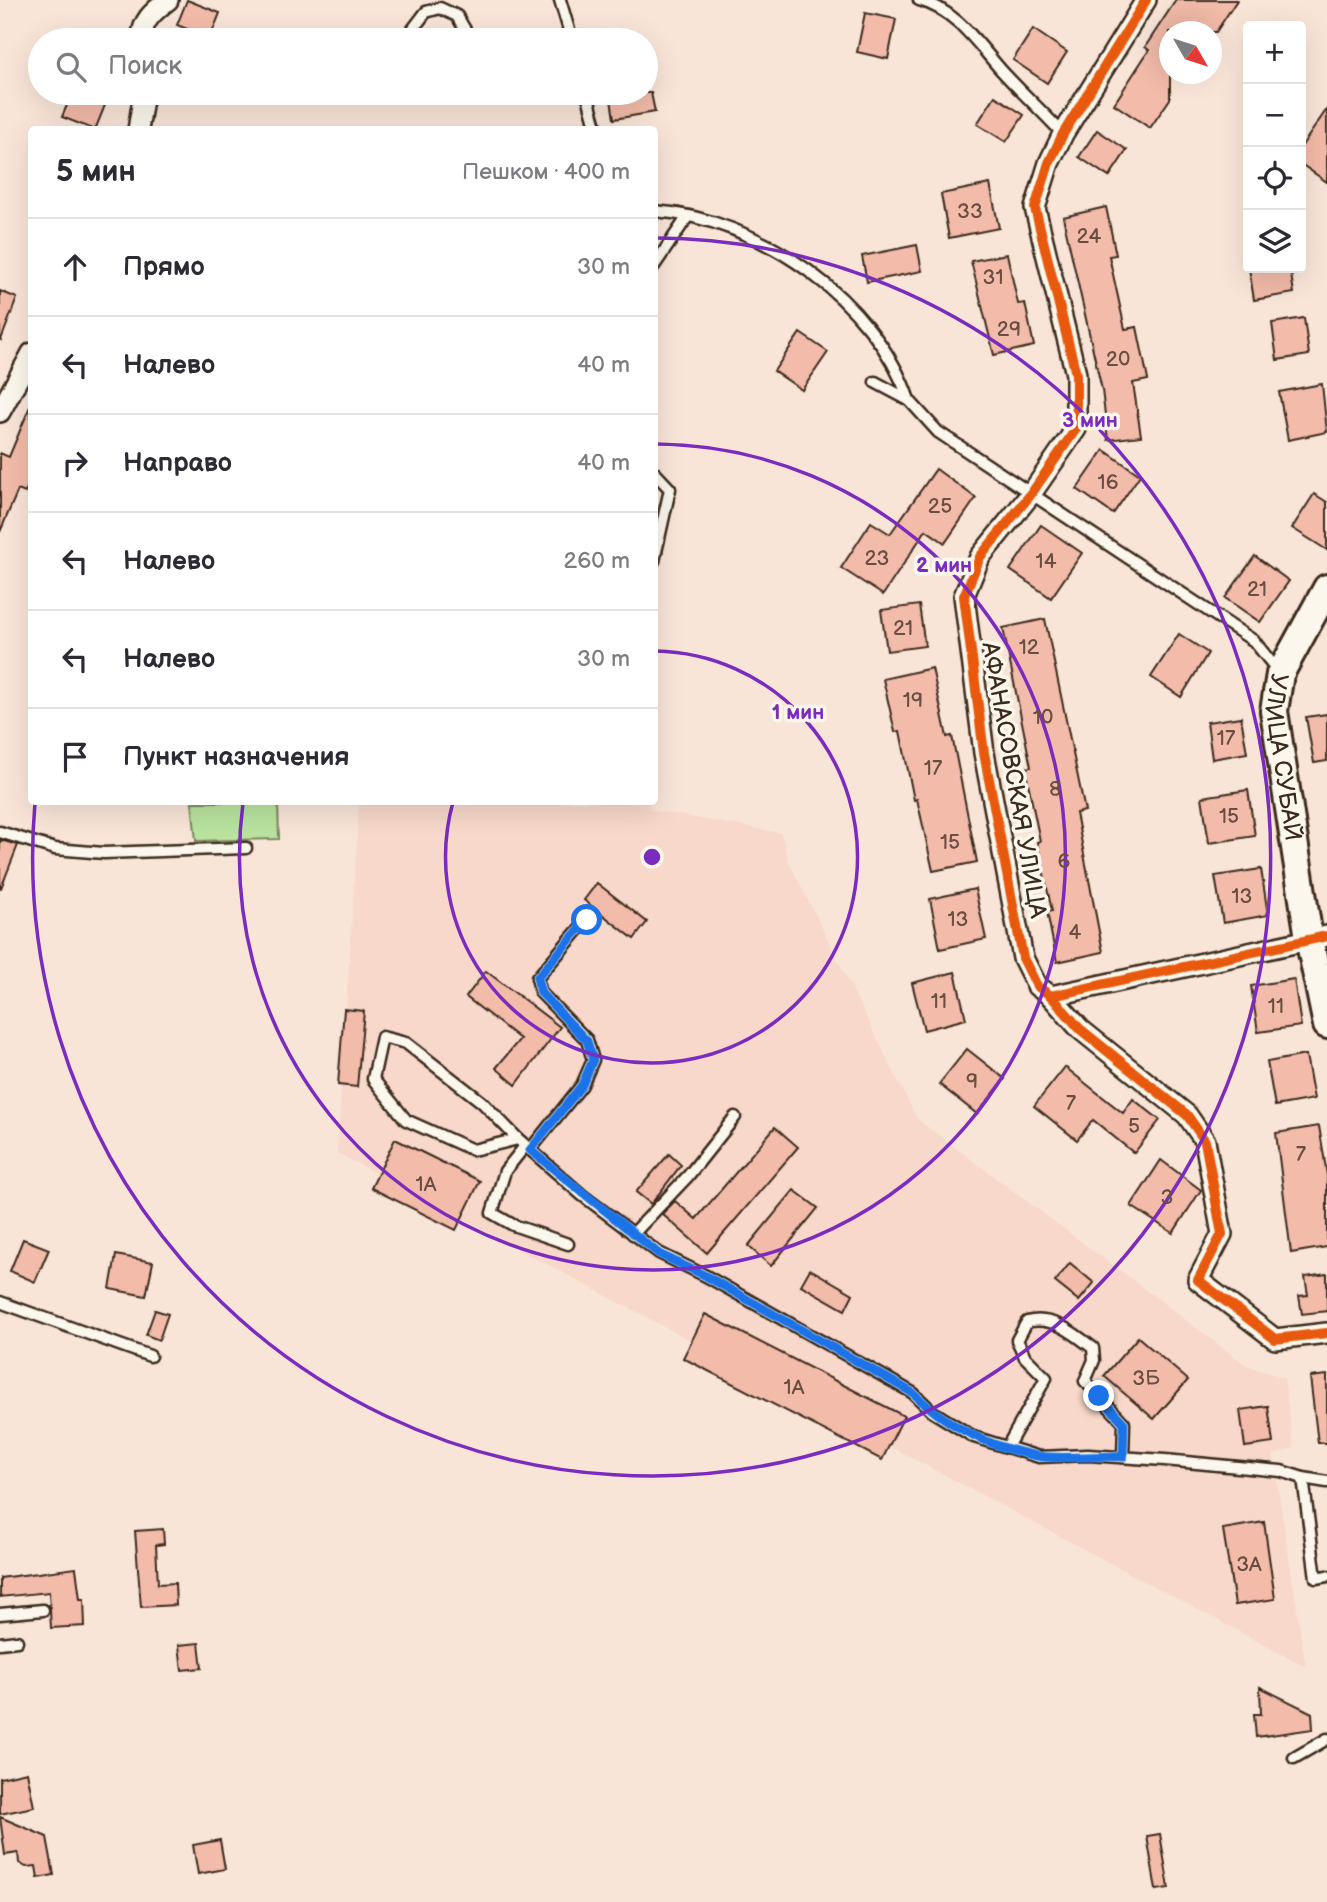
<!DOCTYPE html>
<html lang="ru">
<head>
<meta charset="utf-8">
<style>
	body { margin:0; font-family:"Balsamiq Sans",sans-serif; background:#f2f2f3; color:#2b2b33 }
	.controls { position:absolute; right:21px; top:21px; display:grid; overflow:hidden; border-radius:7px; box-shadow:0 7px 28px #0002 }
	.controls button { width:63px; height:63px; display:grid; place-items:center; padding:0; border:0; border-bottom:2px solid #e1e1e2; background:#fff; color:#2b2b33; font:35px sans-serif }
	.compass { position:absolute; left:1159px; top:21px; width:63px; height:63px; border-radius:50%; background:#fff; box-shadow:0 7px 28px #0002; rotate:129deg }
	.stop { position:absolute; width:21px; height:21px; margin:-16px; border:5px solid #1a73e8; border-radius:50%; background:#fff }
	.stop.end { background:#1a73e8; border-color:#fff; box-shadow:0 2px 7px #0008 }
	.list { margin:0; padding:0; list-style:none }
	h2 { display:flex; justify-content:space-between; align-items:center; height:91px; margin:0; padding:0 28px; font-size:30px }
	h2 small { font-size:23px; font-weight:400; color:#7c7c81 }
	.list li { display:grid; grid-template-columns:46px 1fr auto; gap:21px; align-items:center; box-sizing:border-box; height:98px; padding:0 28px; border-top:2px solid #e1e1e2 }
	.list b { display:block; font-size:26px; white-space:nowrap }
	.list em { font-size:23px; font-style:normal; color:#7c7c81 }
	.icon { flex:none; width:38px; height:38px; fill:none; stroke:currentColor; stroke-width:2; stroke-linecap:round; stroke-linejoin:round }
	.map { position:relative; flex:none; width:1327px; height:1902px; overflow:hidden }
	.search { position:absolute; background:#fff; box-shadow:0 7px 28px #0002; left:28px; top:28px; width:630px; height:77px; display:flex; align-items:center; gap:18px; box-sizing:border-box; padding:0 24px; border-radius:38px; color:#7c7c81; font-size:26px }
	.panel { position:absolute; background:#fff; box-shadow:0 7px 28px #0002; left:28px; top:126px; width:630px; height:679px; border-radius:7px }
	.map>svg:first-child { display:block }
	.built { fill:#f7d8ca }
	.green { fill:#b9e39f; stroke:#7a865e; stroke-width:2 }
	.building { fill:#f3bba9; stroke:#3b2a1e; stroke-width:2 }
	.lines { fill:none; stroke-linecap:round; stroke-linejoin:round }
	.lane-casing { stroke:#3b2a1e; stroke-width:15 }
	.street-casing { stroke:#3b2a1e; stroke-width:24 }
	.secondary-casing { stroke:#3b2a1e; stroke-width:32 }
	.lane { stroke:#fbf7ec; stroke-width:10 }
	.street { stroke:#fbf7ec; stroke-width:19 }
	.secondary { stroke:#fbf7ec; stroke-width:26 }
	.cycleway-casing { stroke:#fbf7ec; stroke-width:15 }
	.cycleway { stroke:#e8590c; stroke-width:10 }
	.route { stroke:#1a73e8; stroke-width:9 }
	.ring { fill:none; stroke:#7b2cbf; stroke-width:3.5 }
	.labels { text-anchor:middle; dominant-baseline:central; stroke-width:7; stroke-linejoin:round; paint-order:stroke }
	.number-label { font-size:21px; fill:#694e41 }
	.street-label { font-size:24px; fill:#3b2a1e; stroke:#fbf7ec }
	.centre { fill:#7b2cbf; stroke:#fbf7ec; stroke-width:3.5 }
	.ring-label { font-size:21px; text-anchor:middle; font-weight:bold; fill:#7b2cbf; stroke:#fbf7ec; stroke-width:7; stroke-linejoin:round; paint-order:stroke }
</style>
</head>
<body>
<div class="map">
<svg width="1327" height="1902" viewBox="0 0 1327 1902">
	<rect width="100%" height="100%" fill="#f9e5d8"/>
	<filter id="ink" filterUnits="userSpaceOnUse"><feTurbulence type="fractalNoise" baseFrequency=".0143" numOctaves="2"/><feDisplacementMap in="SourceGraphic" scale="14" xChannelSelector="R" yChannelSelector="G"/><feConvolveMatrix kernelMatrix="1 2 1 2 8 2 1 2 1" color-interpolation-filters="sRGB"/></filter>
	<g filter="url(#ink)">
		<path class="built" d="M359 802H649L650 810 781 833 789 862 917 1119 1246 1365 1284 1378 1294 1448 1273 1455 1306 1667 337 1153Z"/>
		<path class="green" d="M192 802H278L279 839 196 841Z"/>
		<g class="building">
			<path d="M187 0 220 13 210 38 177 25Z"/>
			<path d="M1176 0H1237L1216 32H1170V99L1150 128 1114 104 1149 50 1145 47Z"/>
			<path d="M865 13 896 19 888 59 857 52Z"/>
			<path d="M1033 29 1067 52 1047 83 1013 60Z"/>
			<path d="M72 93 105 105 95 130 62 117Z"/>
			<path d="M610 93H651L655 112 614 119Z"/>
			<path d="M995 96 1024 115 1006 142 977 124Z"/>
			<path d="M1327 109V182L1301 164V147Z"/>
			<path d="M1097 130 1127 150 1109 177 1079 157Z"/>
			<path d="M990 184 999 228 949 238 941 194Z"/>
			<path d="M1106 207 1116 255 1109 256 1125 329 1137 327 1148 380 1133 383 1141 436 1108 440 1102 390 1063 217Z"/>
			<path d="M917 245 922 271 867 282 862 256Z"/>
			<path d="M1007 254 1018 304 1025 303 1034 346 994 355 971 261Z"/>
			<path d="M1249 268H1290L1294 293 1254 300Z"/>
			<path d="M0 291 17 298 1 340 0 339Z"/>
			<path d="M1304 318 1309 355 1277 360 1272 323Z"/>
			<path d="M800 333 828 352 802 390 774 371Z"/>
			<path d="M1322 384 1327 432 1288 440 1279 392Z"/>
			<path d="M31 404 32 476 25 493 18 490 0 532V453L9 457Z"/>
			<path d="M1104 450 1140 475 1113 514 1077 489Z"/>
			<path d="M936 469 976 498 945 543 926 530 883 595 841 568 871 522 890 534Z"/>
			<path d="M1314 494 1327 502V550L1292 528Z"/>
			<path d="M1041 525 1082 553 1051 598 1010 570Z"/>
			<path d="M1255 556 1289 581 1260 622 1225 598Z"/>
			<path d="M919 605 925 646 887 651 881 610Z"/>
			<path d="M1045 619 1085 811 1076 813 1103 952 1057 962 1047 912 1052 911 1037 842 1040 841 1025 768 1031 767 1003 628Z"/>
			<path d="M1179 634 1208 653 1181 697 1151 677Z"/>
			<path d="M932 668 947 737 952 736 977 862 933 871 917 799 914 800 900 731 895 732 883 679Z"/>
			<path d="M1327 714V761L1314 763 1306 717Z"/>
			<path d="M1241 717 1247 753 1212 759 1207 722Z"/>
			<path d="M1248 790 1255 836 1209 843 1202 797Z"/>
			<path d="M0 840 18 845 1 888H0Z"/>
			<path d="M1261 869 1268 915 1223 923 1215 876Z"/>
			<path d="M597 883 647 922 634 939 584 900Z"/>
			<path d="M975 889 986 939 940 949 930 899Z"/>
			<path d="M486 971 560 1027 516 1085 496 1068 520 1039 466 997Z"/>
			<path d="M955 972 966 1019 924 1030 912 983Z"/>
			<path d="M1294 979 1301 1026 1258 1032 1251 986Z"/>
			<path d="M344 1009 364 1011 357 1087 338 1085Z"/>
			<path d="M967 1049 1005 1079 977 1114 939 1084Z"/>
			<path d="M1306 1055 1314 1099 1275 1106 1267 1062Z"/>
			<path d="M1065 1067 1123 1113 1133 1099 1160 1120 1134 1153 1093 1120 1077 1140 1034 1106Z"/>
			<path d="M1319 1126 1327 1175V1247L1291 1253 1276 1133Z"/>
			<path d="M775 1127 798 1147 707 1253 662 1214 675 1201 696 1219Z"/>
			<path d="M395 1139 480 1181 456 1230 371 1188Z"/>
			<path d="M669 1154 681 1165 651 1204 636 1192Z"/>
			<path d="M1161 1160 1201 1190 1173 1233 1131 1206Z"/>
			<path d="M794 1190 818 1208 771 1266 748 1246Z"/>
			<path d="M23 1239 49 1249 35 1282 10 1271Z"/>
			<path d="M116 1255 153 1262 146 1296 110 1289Z"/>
			<path d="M1070 1263 1094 1283 1079 1301 1055 1282Z"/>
			<path d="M810 1269 853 1294 845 1310 801 1285Z"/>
			<path d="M1327 1274V1311L1302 1314 1299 1296 1308 1295 1305 1277Z"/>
			<path d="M155 1310 168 1314 159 1340 146 1335Z"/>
			<path d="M705 1314 904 1416 882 1460 683 1358Z"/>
			<path d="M1138 1337 1188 1380 1154 1419 1104 1376Z"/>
			<path d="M1327 1375V1443H1318L1310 1377Z"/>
			<path d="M1268 1406 1273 1443 1245 1447 1240 1410Z"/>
			<path d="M1264 1522 1275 1599 1235 1605 1223 1529Z"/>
			<path d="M163 1529 164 1544 156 1545 158 1584 175 1583 176 1605 141 1607 135 1531Z"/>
			<path d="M76 1568 80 1599H84L85 1626 51 1628 49 1592 0 1597V1578Z"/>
			<path d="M199 1643 202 1668 182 1670 179 1645Z"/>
			<path d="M1260 1687 1312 1713 1313 1729 1256 1737 1254 1714H1261Z"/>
			<path d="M27 1772 34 1807 0 1814V1778Z"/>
			<path d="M0 1817 47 1837 54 1875 38 1878 36 1866 26 1867 19 1863 18 1853 5 1855Z"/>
			<path d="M1160 1834 1169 1888 1156 1890 1147 1836Z"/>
			<path d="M220 1840 225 1869 198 1874 193 1845Z"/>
		</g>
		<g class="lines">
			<g class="lane-casing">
				<g id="lane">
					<path d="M560 0 572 40"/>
					<path d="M919 0C956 10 978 44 1001 70 1021 92 1043 112 1063 134"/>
					<path d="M410 40V33L426 12 440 8 457 16 471 40"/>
					<path d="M587 93 597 130"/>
					<path d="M654 211C759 218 875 300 909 400"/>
					<path d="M654 266 688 216"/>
					<path d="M875 382 909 400 938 432 1254 641 1278 671"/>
					<path d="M654 472 670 489 654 561"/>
					<path d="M0 832 55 849 104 853 246 848"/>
					<path d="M518 1139 473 1150 406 1120 373 1079 382 1037 406 1043 482 1102 518 1139 582 1195 659 1253 706 1276 913 1393 933 1412 974 1437 1039 1457 1088 1455 1165 1460 1281 1471 1303 1478"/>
					<path d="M525 1146 505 1171 492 1213 513 1225 568 1244"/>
					<path d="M530 1150 582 1085 593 1060 587 1040 541 993 537 978 587 920"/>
					<path d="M633 1234 688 1176 735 1117"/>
					<path d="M0 1302 150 1356"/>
					<path d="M1007 1447 1046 1378 1025 1357 1017 1340 1027 1322C1052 1315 1074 1333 1093 1348L1094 1360 1085 1381 1124 1423 1123 1457"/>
					<path d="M1327 1482 1303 1478 1316 1578 1327 1576"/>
					<path d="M0 1614 43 1610"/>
					<path d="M0 1643 17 1641"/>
					<path d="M1294 1758 1327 1739"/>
				</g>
			</g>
			<g class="street-casing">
				<g id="street">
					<path d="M142 40C141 21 154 11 168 0"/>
					<path d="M138 130 144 93"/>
					<path d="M0 412 32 353"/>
					<path d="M1327 936 1051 996 1080 1029 1187 1115 1205 1141 1222 1234 1198 1280 1275 1339 1327 1333"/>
					<path d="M1051 996 1037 986 1023 958 984 753 964 596 980 557 1031 494 1076 429V374L1035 208 1049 163 1063 134 1146 0"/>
				</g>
			</g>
			<g class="secondary-casing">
				<g id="secondary">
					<path id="s1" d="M1327 588 1280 674 1274 711 1309 938 1327 1025"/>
				</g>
			</g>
			<use href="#lane" class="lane"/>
			<use href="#street" class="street"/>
			<use href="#secondary" class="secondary"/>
			<g class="cycleway-casing">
				<g id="cycleway">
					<path d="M1327 936 1051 996 1080 1029 1187 1115 1205 1141 1222 1234 1198 1280 1275 1339 1327 1333"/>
					<path d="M1051 996 1037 986 1023 958 984 753 964 596 980 557 1031 494 1076 429V374L1035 208 1049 163 1063 134 1146 0"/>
				</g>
			</g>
			<use href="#cycleway" class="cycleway"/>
		</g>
	</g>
	<g class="lines" filter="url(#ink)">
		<path class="route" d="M587 920 537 978 541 993 587 1041 593 1060 582 1085 530 1150 659 1254 706 1276 913 1393C947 1426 990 1447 1037 1456 1058 1460 1099 1455 1123 1457L1124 1423 1099 1396"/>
	</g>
	<g class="ring">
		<path d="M656 651A206 206 0 1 1 453 802"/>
		<path d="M656 444A413 413 0 1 1 243 803"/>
		<path d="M657 238A619 619 0 1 1 35 803"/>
	</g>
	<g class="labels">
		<g class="number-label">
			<text x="970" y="211">33</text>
			<text x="1089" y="236">24</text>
			<text x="993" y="277">31</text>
			<text x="1009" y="329">29</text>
			<text x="1118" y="359">20</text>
			<text x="1108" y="482">16</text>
			<text x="940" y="506">25</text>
			<text x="877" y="558">23</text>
			<text x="1046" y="561">14</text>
			<text x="1257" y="589">21</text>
			<text x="903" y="628">21</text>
			<text x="1029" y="647">12</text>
			<text x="913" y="700">19</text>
			<text x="1043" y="717">10</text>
			<text x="1226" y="738">17</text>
			<text x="933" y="768">17</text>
			<text x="1055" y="789">8</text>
			<text x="1229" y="816">15</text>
			<text x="950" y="842">15</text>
			<text x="1064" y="861">6</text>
			<text x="1242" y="896">13</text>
			<text x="958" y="919">13</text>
			<text x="1075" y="932">4</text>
			<text x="939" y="1001">11</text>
			<text x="1276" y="1006">11</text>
			<text x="972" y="1081">9</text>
			<text x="1071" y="1103">7</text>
			<text x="1134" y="1126">5</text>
			<text x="1301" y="1154">7</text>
			<text x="426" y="1184">1А</text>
			<text x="1167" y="1197">3</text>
			<text x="1146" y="1378">3Б</text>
			<text x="794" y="1387">1А</text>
			<text x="1249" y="1564">3А</text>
		</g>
		<g class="street-label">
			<text stroke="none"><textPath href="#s1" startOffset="182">УЛИЦА СУБАЙ</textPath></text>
			<text transform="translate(1014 780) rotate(80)">АФАНАСОВСКАЯ УЛИЦА</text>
		</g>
	</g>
	<circle cx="652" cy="857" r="10" class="centre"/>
	<g class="ring-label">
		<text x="1090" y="427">3 мин</text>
		<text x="944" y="572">2 мин</text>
		<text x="798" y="719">1 мин</text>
	</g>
</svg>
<div class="controls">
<button>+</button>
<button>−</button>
<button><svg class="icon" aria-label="locate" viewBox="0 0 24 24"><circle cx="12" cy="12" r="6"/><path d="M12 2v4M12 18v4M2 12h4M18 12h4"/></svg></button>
<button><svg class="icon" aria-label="layers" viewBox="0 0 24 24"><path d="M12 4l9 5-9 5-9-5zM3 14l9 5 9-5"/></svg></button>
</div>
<svg class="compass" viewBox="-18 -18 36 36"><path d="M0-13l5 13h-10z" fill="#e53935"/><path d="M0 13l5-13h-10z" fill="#7c7c81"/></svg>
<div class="stop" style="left:587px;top:920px"></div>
<div class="stop end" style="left:1099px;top:1396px"></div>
<div class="search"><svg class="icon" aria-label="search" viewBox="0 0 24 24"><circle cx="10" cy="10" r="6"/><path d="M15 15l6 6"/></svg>Поиск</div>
<section class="panel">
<h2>5 мин<small>Пешком · 400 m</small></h2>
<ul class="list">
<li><svg class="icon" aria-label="ahead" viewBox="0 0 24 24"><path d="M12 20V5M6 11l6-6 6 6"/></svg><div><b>Прямо</b></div><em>30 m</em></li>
<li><svg class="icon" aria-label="left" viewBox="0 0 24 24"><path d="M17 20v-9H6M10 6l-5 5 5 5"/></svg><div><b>Налево</b></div><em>40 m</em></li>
<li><svg class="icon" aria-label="right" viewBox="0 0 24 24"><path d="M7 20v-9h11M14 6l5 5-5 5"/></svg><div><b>Направо</b></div><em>40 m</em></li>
<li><svg class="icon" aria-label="left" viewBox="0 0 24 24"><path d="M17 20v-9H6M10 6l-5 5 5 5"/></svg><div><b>Налево</b></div><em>260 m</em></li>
<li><svg class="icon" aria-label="left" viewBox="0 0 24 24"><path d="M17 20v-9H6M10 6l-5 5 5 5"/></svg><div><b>Налево</b></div><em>30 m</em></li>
<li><svg class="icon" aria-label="arrive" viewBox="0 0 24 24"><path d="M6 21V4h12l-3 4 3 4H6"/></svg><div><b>Пункт назначения</b></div></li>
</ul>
</section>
</div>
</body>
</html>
